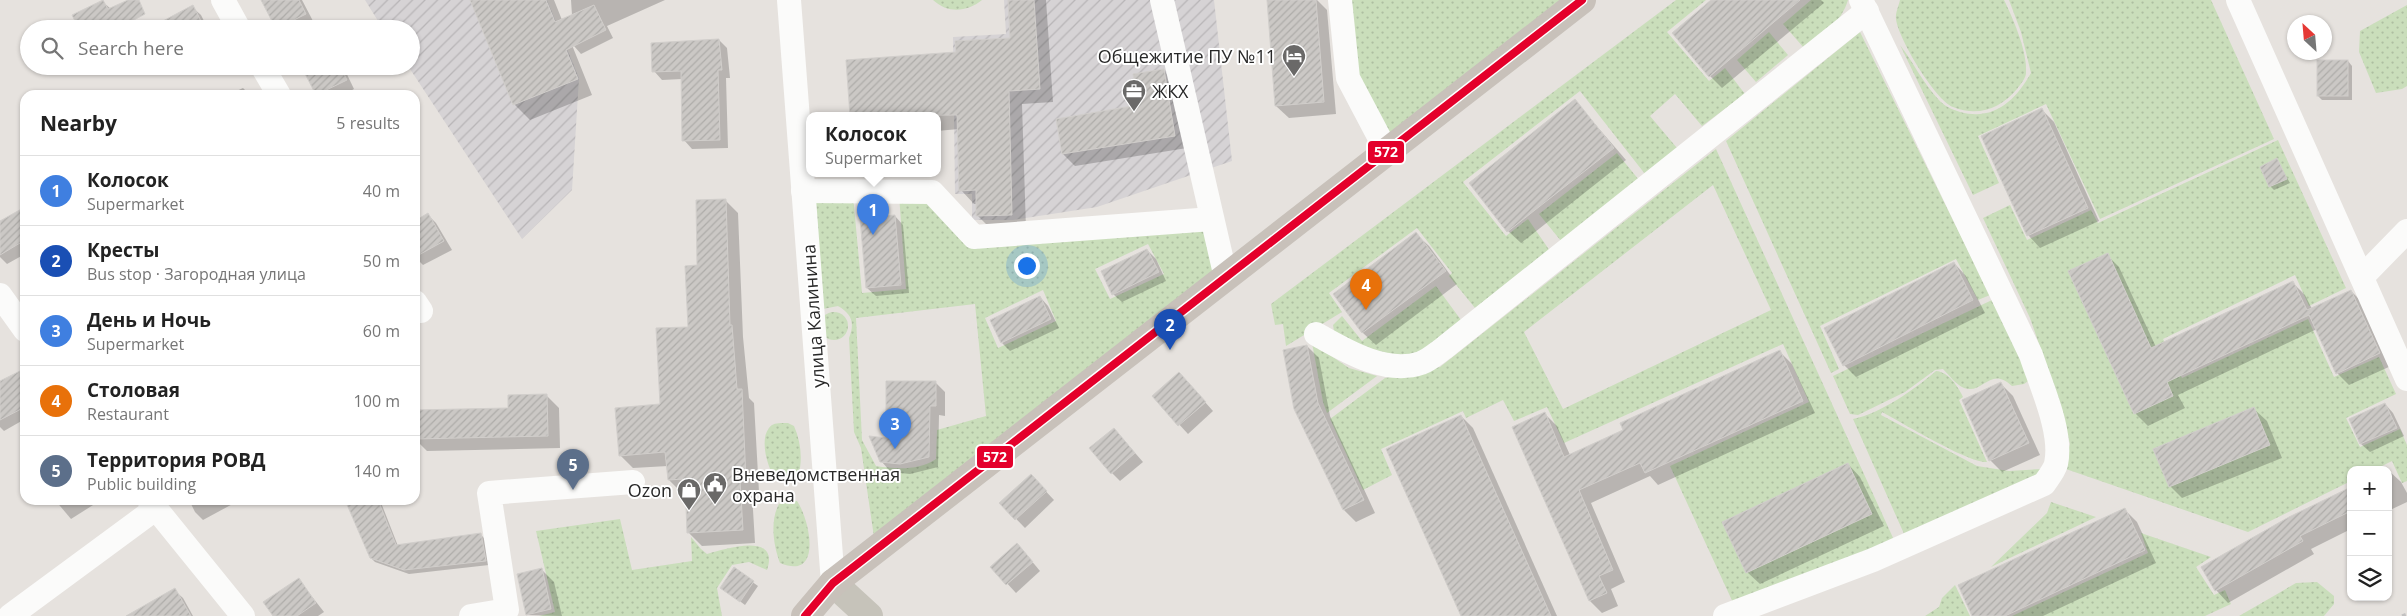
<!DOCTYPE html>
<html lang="en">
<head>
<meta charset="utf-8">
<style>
	body { margin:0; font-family:"Open Sans",sans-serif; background:#f2f2f2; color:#222 }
	.controls { position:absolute; right:15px; bottom:15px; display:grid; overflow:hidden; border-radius:10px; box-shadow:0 1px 4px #0004 }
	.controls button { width:45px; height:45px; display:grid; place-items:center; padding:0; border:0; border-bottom:1px solid #e0e0e0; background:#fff; color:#222; font:25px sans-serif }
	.compass { position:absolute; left:2287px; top:15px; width:45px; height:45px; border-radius:50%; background:#fff; box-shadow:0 1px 4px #0004; rotate:334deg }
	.you { position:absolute; left:1026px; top:265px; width:18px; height:18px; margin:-12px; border:4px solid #fff; border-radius:50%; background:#1a73e8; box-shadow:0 0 0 8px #1a73e833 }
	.badge { display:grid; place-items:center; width:32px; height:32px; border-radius:50%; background:#b45309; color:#fff; font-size:16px; font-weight:700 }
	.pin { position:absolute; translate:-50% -41px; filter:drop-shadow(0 1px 2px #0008) }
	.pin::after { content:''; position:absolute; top:26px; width:18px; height:15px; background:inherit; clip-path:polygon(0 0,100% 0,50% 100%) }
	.popup { position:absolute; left:806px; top:112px; width:135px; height:65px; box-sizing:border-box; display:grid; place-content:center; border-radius:10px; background:#fff; filter:drop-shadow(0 1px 4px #0005); font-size:16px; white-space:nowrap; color:#767676 }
	.popup b { font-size:19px; color:#222 }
	.popup::after { content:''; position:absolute; left:50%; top:100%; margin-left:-10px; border:10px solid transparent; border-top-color:#fff }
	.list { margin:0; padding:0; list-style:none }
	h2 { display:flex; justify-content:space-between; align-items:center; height:65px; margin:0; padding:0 20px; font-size:21px }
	h2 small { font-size:16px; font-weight:400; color:#767676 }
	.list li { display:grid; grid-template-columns:32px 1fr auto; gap:15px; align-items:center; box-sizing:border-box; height:70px; padding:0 20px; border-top:1px solid #e0e0e0 }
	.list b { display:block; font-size:19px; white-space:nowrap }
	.list p { margin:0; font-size:16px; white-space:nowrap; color:#767676 }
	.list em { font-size:16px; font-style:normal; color:#767676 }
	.icon { flex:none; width:28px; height:28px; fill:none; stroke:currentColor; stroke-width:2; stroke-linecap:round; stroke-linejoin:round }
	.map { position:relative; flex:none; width:2407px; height:616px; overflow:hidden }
	.search { position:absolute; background:#fff; box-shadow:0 1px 4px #0004; left:20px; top:20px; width:400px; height:55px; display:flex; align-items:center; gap:12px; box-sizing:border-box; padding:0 18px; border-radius:28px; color:#767676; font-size:19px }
	.panel { position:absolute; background:#fff; box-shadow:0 1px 4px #0004; left:20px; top:90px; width:400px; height:415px; border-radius:15px }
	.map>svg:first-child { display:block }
	.industrial { fill:url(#industrial-furrows) }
	.grass { fill:url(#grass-dots); fill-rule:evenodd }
	.shadow { fill:#0003 }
	.building { fill:url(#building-hatch); stroke:#d1cecb }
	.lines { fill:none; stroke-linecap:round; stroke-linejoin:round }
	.path { stroke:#c3c2c2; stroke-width:3; stroke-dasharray:4 2.5; stroke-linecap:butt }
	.minor { stroke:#fbfbfa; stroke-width:24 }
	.major { stroke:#c6c3ba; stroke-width:28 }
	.highway { stroke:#c8c1ba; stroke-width:28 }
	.bus-1-casing { stroke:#fff; stroke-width:11 }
	.bus-1 { stroke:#e4002b; stroke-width:8 }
	.labels { text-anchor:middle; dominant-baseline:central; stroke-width:4; stroke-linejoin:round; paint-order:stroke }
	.poi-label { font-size:18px; fill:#282828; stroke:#fff; text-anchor:end }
	.street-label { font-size:18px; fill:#282828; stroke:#fff }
	.line-badge { stroke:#fff; stroke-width:2 }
	.badge-label { font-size:14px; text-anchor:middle; font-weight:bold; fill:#fff }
</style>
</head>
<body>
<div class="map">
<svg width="2407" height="616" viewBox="0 0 2407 616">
	<defs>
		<pattern id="industrial-furrows" width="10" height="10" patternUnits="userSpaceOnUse" patternTransform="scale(1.25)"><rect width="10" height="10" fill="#d6d3d5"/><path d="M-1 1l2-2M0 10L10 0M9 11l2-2" fill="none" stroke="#b8b5b7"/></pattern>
		<pattern id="grass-dots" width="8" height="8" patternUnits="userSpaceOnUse" patternTransform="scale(1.25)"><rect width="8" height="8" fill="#cadebb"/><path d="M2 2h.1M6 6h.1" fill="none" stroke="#aebea1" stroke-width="1.8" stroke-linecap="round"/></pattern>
		<pattern id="building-hatch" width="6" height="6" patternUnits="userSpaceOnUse" patternTransform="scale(1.25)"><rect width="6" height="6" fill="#cbc8c5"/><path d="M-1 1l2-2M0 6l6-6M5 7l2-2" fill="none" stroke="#aeaca9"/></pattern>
	</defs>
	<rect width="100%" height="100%" fill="#e6e2de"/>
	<g class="industrial">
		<path d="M365 0H547L579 78 572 190 522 239 408 66H411V29H383Z"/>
		<path d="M1004 0H1214L1232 161 1097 207 1013 220H972V194H955L953 37 1006 34Z"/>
	</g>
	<g class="grass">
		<path d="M933 0H982C967 12 948 14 933 0Z"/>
		<path d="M1345 0H1576L1389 145 1353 77Z"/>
		<path d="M1676 0H1706L1667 32 1709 81 1725 68 1745 94 1702 126 1675 94 1650 116 1677 148 1645 174 1580 91 1463 182 1506 236 1528 219 1550 251 1475 308 1449 276 1452 273 1417 228 1329 293 1342 312 1286 346 1283 324 1275 325 1271 304Z"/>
		<path d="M1811 0H1848C1841 23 1823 35 1804 48L1783 24Z"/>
		<path d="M1900 0H2004C2013 18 2028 53 2026 73 2026 78 2020 85 2017 89 2000 109 1978 117 1953 107 1935 100 1898 38 1896 19 1895 13 1899 5 1900 0Z"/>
		<path d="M2009 0H2211L2274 139 2100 219 2046 104 1978 136 1999 183 1973 195 1900 45C1913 62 1923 83 1938 99 1944 106 1951 109 1960 112 1994 121 2015 101 2031 73L2021 32Z"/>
		<path d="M2407 5V86L2402 89 2376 93 2359 52 2360 31Z"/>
		<path d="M1769 32 1788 55 1756 82 1737 60Z"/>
		<path d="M1860 32 1990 295 1978 300 1956 259 1820 326 1839 369 1831 373 1726 141Z"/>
		<path d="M2278 140 2346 288 2309 306 2295 275 2163 339 2182 378 2308 319 2334 377 2379 357 2396 394 2346 418 2360 447 2400 429 2407 445V481L2402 483 2392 461 2374 470H2351V481L2248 532 2063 468 2070 444 2058 399 2030 318 1983 218 2010 205 2027 240 2091 210 2098 223Z"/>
		<path d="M1716 149 1894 540 1735 607 1670 466 1809 402 1783 344 1564 443 1547 407 1514 421 1503 400 1466 418 1463 411 1381 449 1392 475 1363 490 1330 419 1385 378 1440 367ZM1713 185 1771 310 1563 409 1524 332Z"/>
		<path d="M1617 153 1639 180 1561 241 1539 214Z"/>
		<path d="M853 195 862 293 906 289 899 195 929 196 970 240 1209 224 1221 276 875 544 861 448 854 432 849 338C855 323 852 314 838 306L823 309 808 196ZM1148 244 1164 274 1110 299 1095 269ZM1043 290 1056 321 998 348 985 318ZM975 304 986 416 937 430 936 459C918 471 896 469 876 466L862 440 856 318Z"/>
		<path d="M1436 286 1461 320C1448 332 1425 355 1407 358 1384 362 1354 342 1334 331L1333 325 1342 316 1362 341Z"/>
		<path d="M1992 300 2031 379 2024 384 2012 386C1990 365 1983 395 1964 388 1956 385 1949 375 1943 369L1935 370 1905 392 1858 415 1850 414 1833 376Z"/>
		<circle cx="834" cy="326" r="14"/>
		<path d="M1312 343 1349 368 1377 376 1327 413 1323 402Z"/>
		<path d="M1936 371C1949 372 1958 387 1963 397L1959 400 1987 462C1970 464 1901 422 1882 412L1881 415 1977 466 2009 471 2041 469 2039 474 1905 536 1853 419C1880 414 1915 389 1936 371Z"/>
		<path d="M788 423 794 426C801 442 803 460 798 477L786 482 777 481C768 471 759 440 769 428 773 422 781 423 788 423Z"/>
		<path d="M788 501H797C810 520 823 581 780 563 773 545 770 520 779 504Z"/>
		<path d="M2051 502 2096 517 1991 567 2047 513Z"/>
		<path d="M620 519 632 570 692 561 691 537 701 549 707 554C727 548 780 532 767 570L749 562 732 565 717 588 722 616H539L555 612 536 531Z"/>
		<path d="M2141 533 2211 557 2196 567 2214 595 2225 590 2231 604 2205 616H2012L2148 553Z"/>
		<path d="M2317 582 2334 596V604L2324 616H2239L2296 583Z"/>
		<path d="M1955 585 1970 616H1925L1939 607 1942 598Z"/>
	</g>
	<g class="shadow">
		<path d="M263 0H302L314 23 303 29H277Z"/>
		<path d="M471 0H554L592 95 530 120 514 104Z"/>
		<path d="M571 0H665L607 26 613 38 581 54 574 46Z"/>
		<path d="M1009 0H1046L1053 102 1022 104 1026 229H991L978 216 977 204H974L961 190 959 129 937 131V116H851L847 61 957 53 1012 39Z"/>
		<path d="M1285 0H1317L1327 10 1336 114 1289 118 1276 106Z"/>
		<path d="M1713 0H1821L1824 3 1722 88 1710 76Z"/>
		<path d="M103 2 111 9 127 13 134 29H82Z"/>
		<path d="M192 7 201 15 208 29H171Z"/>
		<path d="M719 40 727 48 730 78H726L728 148 692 149 684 140 682 79 662 80 654 71Z"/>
		<path d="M2348 61 2352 66V100H2322L2318 96Z"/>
		<path d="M316 66H343L354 89 343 95H317L305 72Z"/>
		<path d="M1163 70 1176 83 1187 148 1075 166 1063 154 1057 120 1140 106Z"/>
		<path d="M243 88 250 95H228Z"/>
		<path d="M1575 101 1626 160 1521 243 1508 231Z"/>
		<path d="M2042 110 2054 122 2099 221 2040 248 2028 235Z"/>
		<path d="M2277 160 2290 183 2274 190 2270 186Z"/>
		<path d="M725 200 738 213 743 337 749 398 754 403 759 492 752 493 755 543 702 546 689 533 686 492 682 493 669 480 668 466 633 468 620 455 661 406 689 328 698 266Z"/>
		<path d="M25 208V254L7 264 0 257V223Z"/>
		<path d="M428 215 436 223 452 250 423 265 415 257V222Z"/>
		<path d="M895 216 903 225 909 293 876 296 867 288Z"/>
		<path d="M1416 234 1429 246 1457 284 1376 345 1363 333 1335 294Z"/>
		<path d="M1147 250 1156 259 1166 281 1122 302 1113 294Z"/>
		<path d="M2107 255 2119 267 2156 347 2293 283 2305 295 2312 309 2351 291 2363 303 2391 366 2349 385 2337 373 2317 329 2178 395 2185 408 2148 426 2135 413 2070 272Z"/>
		<path d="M1954 263 1966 276 1985 313 1856 377 1844 365Z"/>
		<path d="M1040 297 1048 306 1059 328 1010 351 1002 343Z"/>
		<path d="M1307 346 1319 358 1330 416 1375 513 1356 522 1344 510 1296 408Z"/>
		<path d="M1779 351 1792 364 1815 413 1658 485 1650 476 1591 503 1625 582 1611 589 1618 606 1602 613 1590 601 1545 414 1557 426 1570 455 1625 431Z"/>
		<path d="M19 372 25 378V419L4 431 0 427V382Z"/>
		<path d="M935 382 945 392V416L939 415 938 467 910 474 891 472 881 461 887 439Z"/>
		<path d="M1187 382 1213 411 1188 434 1154 397Z"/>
		<path d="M2001 384 2013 396 2040 455 2002 472 1990 460Z"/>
		<path d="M546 395 559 408 560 448 427 451 415 439V411L509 409Z"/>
		<path d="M2385 404 2393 413 2404 436 2370 452 2361 444 2350 420Z"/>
		<path d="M2254 409 2267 421 2282 458 2182 498 2170 486Z"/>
		<path d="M1461 416 1473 428 1557 616H1462Z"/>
		<path d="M1114 429 1143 462 1120 481 1112 473Z"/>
		<path d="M1848 464 1860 477 1884 526 1760 584 1747 572Z"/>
		<path d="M2388 470 2401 482 2407 493V502L2388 511Z"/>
		<path d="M1039 484 1054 500 1025 528 1001 503Z"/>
		<path d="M2351 488V529L2311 549 2314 554 2228 603 2216 590Z"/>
		<path d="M55 500H101L71 519Z"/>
		<path d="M189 500H240L203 520 195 512Z"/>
		<path d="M346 500H380L398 546 481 535 485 539 489 565 409 574 375 562 371 558Z"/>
		<path d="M2124 509 2137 522 2156 563 2043 616H1974Z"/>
		<path d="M1025 553 1040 571 1016 593 992 567Z"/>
		<path d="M734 569 758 586 745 605 722 588Z"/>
		<path d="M542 570 554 582 562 616 527 615 518 575Z"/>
		<path d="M299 580 324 612 318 616H274Z"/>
		<path d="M174 590 183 598 193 616H132Z"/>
	</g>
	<g class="building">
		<path d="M103 0 108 9 128 0H139L145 14 117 29H64L76 23 72 15Z"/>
		<path d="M261 0H299L306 14 276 29Z"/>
		<path d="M470 0H546L555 22 594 5 606 30 566 50 578 79 513 105Z"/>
		<path d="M1008 0H1034L1040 89 1009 91 1012 215 976 216V190L959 191 957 115 850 116 846 60 956 52 955 41 1010 38Z"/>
		<path d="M1267 0H1316L1324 102 1275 106Z"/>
		<path d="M1711 0H1800L1709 77 1672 33Z"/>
		<path d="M193 5 205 29H148Z"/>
		<path d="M719 39 722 70H718L720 140 682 141 681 71 652 72 651 43Z"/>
		<rect x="2317" y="60" width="31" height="36"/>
		<path d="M301 66H340L347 80 316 95Z"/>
		<path d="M1164 69 1175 136 1062 154 1056 119 1138 105 1133 74Z"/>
		<path d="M1575 99 1614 148 1507 232 1469 183Z"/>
		<path d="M2042 108 2088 208 2027 236 1981 136Z"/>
		<path d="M2277 158 2287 179 2269 187 2260 167Z"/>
		<path d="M726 199 730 325H732L737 389H742L746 480H740L743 530 687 533 685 479 668 480 665 452 619 456 615 408 660 404 656 328 688 327 685 266 697 265 696 200Z"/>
		<path d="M25 207V240L0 255V221Z"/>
		<path d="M428 213 444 241 415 257V221Z"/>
		<path d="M895 215 901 285 866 288 860 218Z"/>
		<path d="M1416 232 1446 271 1362 333 1333 294Z"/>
		<path d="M1147 249 1159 272 1112 295 1101 271Z"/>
		<path d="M2108 253 2151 348 2293 281 2307 310 2351 290 2380 353 2336 374 2309 315 2167 382 2173 396 2134 414 2068 271Z"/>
		<path d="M1954 262 1973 300 1843 366 1824 328Z"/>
		<path d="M1040 296 1051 319 1001 343 990 320Z"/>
		<path d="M1307 345 1318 403 1364 500 1343 510 1294 409 1283 350Z"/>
		<path d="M1780 350 1803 401 1645 473 1640 463 1579 490 1613 570 1599 576 1607 593 1589 601 1512 427 1545 412 1564 457 1623 430 1620 423Z"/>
		<path d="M20 371 25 381V407L0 420V381Z"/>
		<path d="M1179 372 1206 402 1178 426 1152 396Z"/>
		<path d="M886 381H936V406H930L929 457 900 464 880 462 869 436 886 438Z"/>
		<path d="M2001 382 2029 443 1989 461 1962 400Z"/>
		<path d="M547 394 548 436 415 439V410L508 408V395Z"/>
		<path d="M2385 403 2397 428 2360 444 2349 419Z"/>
		<path d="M2254 407 2270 445 2169 487 2153 449Z"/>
		<path d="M1461 415 1551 616H1461L1386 449Z"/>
		<path d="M1114 428 1135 453 1111 474 1089 448Z"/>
		<path d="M1848 463 1872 514 1746 573 1722 522Z"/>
		<path d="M1031 474 1047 491 1015 520 999 503Z"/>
		<path d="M2351 487V511L2300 536 2303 541 2215 591 2201 567 2289 517Z"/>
		<path d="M345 500H378L396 545 481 533 486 561 404 570 370 558Z"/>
		<path d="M2125 508 2145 550 2005 616H1972L1958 585Z"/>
		<path d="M1017 543 1033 562 1006 585 990 567Z"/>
		<path d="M734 567 754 581 740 602 720 588Z"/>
		<path d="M542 568 551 609 526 615 517 574Z"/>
		<path d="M299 578 316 603 297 616H273L263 602Z"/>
		<path d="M175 588 191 616H126Z"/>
	</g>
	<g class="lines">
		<path class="path" d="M2402 616 2407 614"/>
		<g class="minor">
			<path d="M223 0 239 29"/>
			<path d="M789 0 833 583"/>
			<path d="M1162 0 1226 278"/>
			<path d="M1340 0 1348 78 1387 152"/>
			<path d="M2238 0 2407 379"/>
			<path d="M262 66 279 95"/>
			<path d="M803 191 932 192 974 237 1212 219"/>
			<path d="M2362 277 2407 231"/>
			<path d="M0 295 25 330"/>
			<path d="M415 302 421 311"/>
			<path d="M1316 334C1346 351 1386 375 1421 363 1429 360 1437 353 1444 348L1867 11"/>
			<path d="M149 500 243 616"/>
			<path d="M10 616 155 509"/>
			<path d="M471 616 507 610 489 493 633 482"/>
			<path d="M1725 616 1873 560 2044 484C2048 478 2054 471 2056 464 2063 432 2041 386 2031 355L1861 0"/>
		</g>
		<path class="major" d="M833 583 869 616"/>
		<path class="highway" d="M805 616 833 583 1582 0"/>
		<g class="bus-1-casing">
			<path id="bus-1" d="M805 616 833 583 1582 0"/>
		</g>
		<use href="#bus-1" class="bus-1"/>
	</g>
	<defs>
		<g id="hotel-pin" transform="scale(1.25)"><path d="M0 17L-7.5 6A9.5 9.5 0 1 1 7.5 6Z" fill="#6a6968" stroke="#fff"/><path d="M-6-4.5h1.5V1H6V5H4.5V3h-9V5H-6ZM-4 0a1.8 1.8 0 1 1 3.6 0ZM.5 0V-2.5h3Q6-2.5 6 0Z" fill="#fff"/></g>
		<g id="office-pin" transform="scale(1.25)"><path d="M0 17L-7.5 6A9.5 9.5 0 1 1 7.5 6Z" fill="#6a6968" stroke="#fff"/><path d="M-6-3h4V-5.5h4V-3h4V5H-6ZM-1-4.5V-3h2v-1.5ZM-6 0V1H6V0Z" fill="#fff"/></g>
		<g id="civic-pin" transform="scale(1.25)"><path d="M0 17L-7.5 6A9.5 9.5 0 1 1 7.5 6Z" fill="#6a6968" stroke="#fff"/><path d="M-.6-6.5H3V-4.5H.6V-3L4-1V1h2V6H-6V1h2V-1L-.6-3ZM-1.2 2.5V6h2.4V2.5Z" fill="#fff"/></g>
		<g id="shop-pin" transform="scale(1.25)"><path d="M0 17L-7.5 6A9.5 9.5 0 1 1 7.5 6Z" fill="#6a6968" stroke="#fff"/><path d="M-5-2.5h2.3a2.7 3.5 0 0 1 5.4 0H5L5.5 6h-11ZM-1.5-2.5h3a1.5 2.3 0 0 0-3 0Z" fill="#fff"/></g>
	</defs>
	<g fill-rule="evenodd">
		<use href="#hotel-pin" x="1294" y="56"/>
		<use href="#office-pin" x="1134" y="91"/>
		<use href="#civic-pin" x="715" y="484"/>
		<use href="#shop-pin" x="689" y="490"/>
	</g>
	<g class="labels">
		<g class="poi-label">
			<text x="1276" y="56">Общежитие ПУ №11</text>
			<text x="1152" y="91" text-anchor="start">ЖКХ</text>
			<text x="732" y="474" text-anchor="start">Вневедомственная<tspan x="732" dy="21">охрана</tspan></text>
			<text x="672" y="490">Ozon</text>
		</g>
		<g class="street-label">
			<text transform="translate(813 316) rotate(-94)">улица Калинина</text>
		</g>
	</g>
	<g class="line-badge">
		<rect x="1367" y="140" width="38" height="24" rx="5" fill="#e4002b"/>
		<rect x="976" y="445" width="38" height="24" rx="5" fill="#e4002b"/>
	</g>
	<g class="badge-label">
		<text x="1386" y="157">572</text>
		<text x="995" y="462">572</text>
	</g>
</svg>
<div class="controls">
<button>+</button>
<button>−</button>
<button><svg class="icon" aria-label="layers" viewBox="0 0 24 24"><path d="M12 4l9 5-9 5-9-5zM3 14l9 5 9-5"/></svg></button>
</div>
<svg class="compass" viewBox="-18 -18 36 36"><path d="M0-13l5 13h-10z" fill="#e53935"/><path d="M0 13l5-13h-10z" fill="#767676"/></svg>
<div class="you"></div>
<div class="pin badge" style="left:873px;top:235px;background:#3f7fe0">1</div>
<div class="popup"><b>Колосок</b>Supermarket</div>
<div class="pin badge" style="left:1170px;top:350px;background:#1a4fb4">2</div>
<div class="pin badge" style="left:895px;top:449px;background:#3f7fe0">3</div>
<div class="pin badge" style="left:1366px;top:310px;background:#e8710a">4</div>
<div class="pin badge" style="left:573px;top:490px;background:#5c6f8a">5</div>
<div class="search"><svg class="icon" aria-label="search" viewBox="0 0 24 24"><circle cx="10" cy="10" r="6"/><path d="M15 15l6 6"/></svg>Search here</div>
<section class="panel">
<h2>Nearby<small>5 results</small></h2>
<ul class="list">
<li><span class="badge" style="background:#3f7fe0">1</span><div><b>Колосок</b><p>Supermarket</p></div><em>40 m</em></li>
<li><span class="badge" style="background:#1a4fb4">2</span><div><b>Кресты</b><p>Bus stop · Загородная улица</p></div><em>50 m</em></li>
<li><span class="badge" style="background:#3f7fe0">3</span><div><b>День и Ночь</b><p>Supermarket</p></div><em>60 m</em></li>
<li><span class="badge" style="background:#e8710a">4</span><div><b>Столовая</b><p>Restaurant</p></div><em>100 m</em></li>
<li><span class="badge" style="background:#5c6f8a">5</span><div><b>Территория РОВД</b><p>Public building</p></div><em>140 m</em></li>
</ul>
</section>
</div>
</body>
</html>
